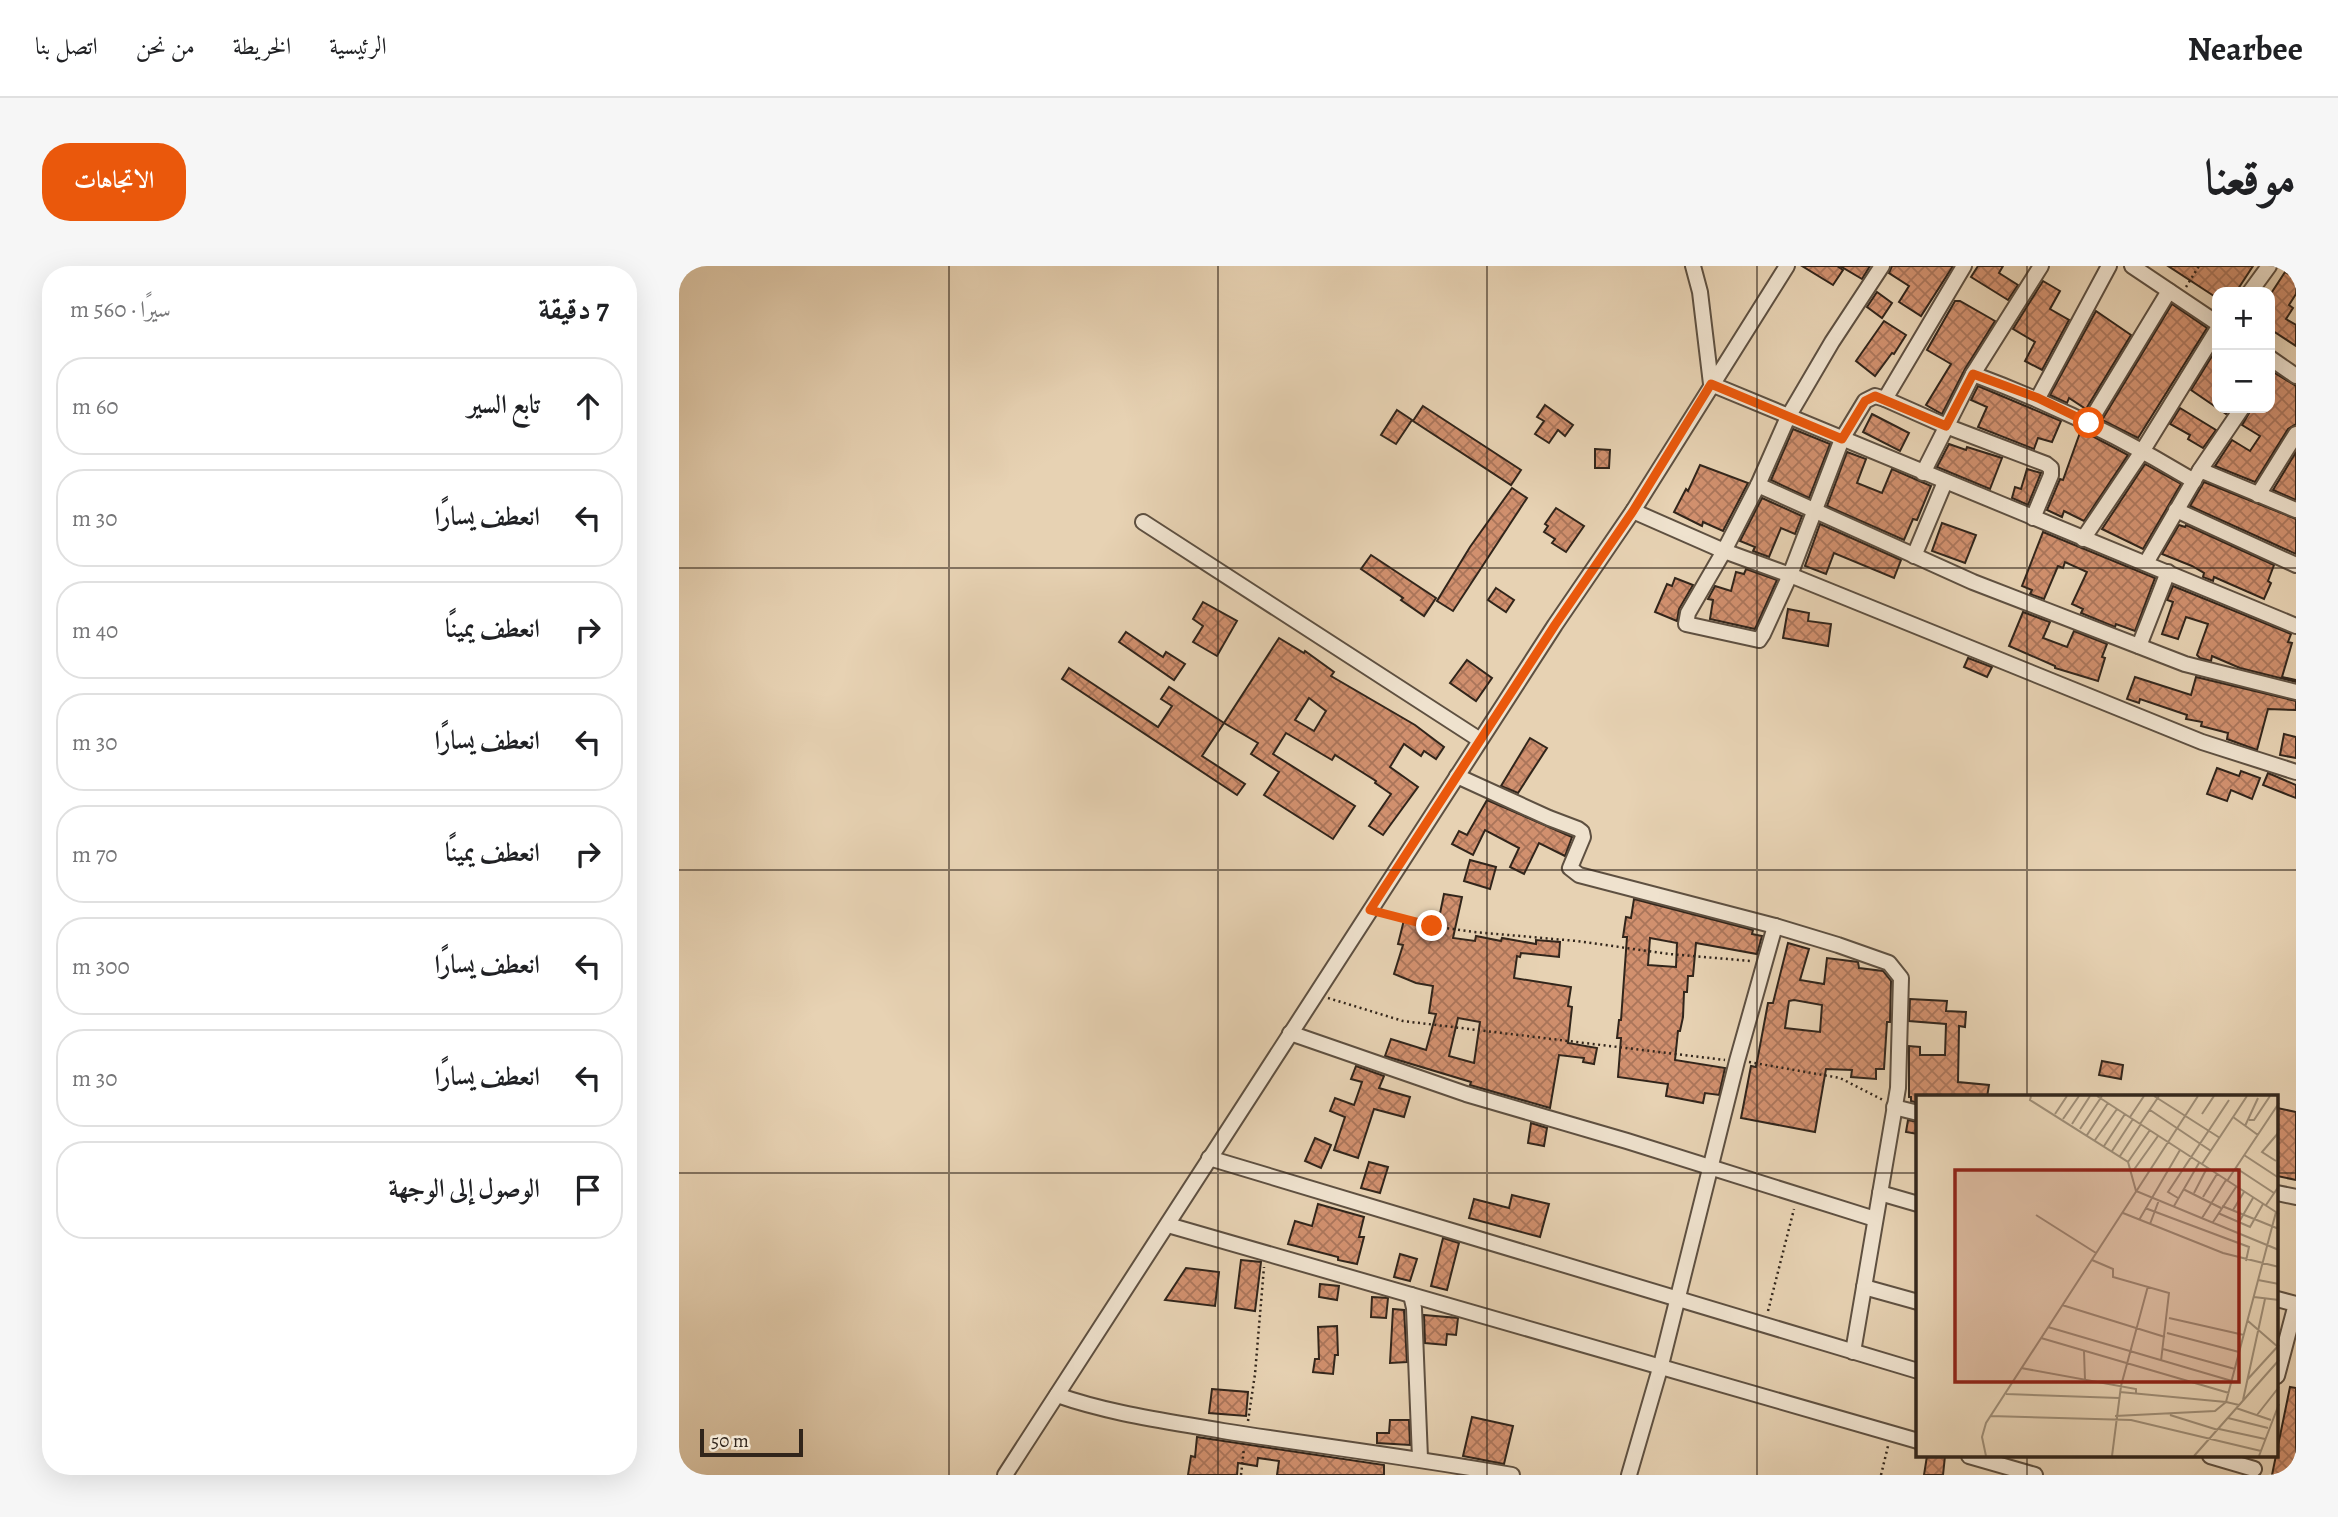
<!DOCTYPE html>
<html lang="ar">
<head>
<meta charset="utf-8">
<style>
	body { margin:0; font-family:Alegreya,Amiri,serif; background:#f6f6f6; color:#202124; direction:rtl }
	.controls { position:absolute; right:21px; top:21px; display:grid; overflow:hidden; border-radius:14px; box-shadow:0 7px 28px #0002 }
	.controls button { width:63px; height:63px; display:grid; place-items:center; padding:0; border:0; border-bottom:2px solid #e0e0e0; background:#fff; color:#202124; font:35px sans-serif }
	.scale { position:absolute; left:21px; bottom:18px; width:103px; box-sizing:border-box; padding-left:7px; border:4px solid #31251b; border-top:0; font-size:19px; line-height:24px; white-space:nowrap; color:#31251b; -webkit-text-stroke:5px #efe2ce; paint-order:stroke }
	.stop { position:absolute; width:21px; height:21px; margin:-16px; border:5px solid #ea580c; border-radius:50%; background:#fff }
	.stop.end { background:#ea580c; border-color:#fff; box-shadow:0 2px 7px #0008 }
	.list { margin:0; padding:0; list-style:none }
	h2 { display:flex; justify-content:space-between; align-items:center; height:91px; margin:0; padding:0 28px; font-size:30px }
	h2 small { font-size:23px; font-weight:400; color:#757577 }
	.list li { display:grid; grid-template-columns:46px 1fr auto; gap:21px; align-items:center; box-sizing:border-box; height:98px; margin:0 14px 14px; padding:0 14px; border:2px solid #e0e0e0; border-radius:28px }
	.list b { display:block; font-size:26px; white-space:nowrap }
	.list em { font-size:23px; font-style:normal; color:#757577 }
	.icon { flex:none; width:38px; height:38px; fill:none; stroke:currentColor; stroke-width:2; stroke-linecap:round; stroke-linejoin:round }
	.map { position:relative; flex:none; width:1617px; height:1209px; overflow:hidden; direction:ltr; border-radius:28px }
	header { display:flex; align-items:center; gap:42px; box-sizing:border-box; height:98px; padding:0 35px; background:#fff; border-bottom:2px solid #e0e0e0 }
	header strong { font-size:33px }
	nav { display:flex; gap:38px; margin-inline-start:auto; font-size:24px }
	.intro { display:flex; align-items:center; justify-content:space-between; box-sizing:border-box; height:168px; padding:0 42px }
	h1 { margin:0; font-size:49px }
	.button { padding:18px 32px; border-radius:28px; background:#ea580c; color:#fff; font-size:24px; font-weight:700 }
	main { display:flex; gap:42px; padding:0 42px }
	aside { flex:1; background:#fff; border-radius:28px; box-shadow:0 7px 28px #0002 }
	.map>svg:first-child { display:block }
	.building { fill:url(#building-cross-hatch); stroke:#31251b; stroke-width:2; fill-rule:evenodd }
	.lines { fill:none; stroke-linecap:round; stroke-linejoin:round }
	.minor-casing { stroke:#5e5041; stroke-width:18 }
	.path { stroke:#31251b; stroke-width:2.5; stroke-dasharray:2 3.5; stroke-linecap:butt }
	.minor { stroke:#efe2ce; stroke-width:14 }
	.route { stroke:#ea580c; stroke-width:9 }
	.grid { fill:none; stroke:#31251b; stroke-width:2; stroke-opacity:0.55 }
	.inset-road { fill:none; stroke:#9e8d76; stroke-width:2 }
	.view { fill:#8f2418; fill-opacity:0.15; stroke:#8f2418; stroke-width:3.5 }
	.inset-edge { fill:none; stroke:#31251b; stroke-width:3.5 }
</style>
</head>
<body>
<header>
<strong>Nearbee</strong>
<nav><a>الرئيسية</a><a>الخريطة</a><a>من نحن</a><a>اتصل بنا</a></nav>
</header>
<div class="intro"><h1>موقعنا</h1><a class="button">الاتجاهات</a></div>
<main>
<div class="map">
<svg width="1617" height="1209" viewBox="0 0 1617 1209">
	<defs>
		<pattern id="building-cross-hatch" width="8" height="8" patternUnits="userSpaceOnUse" patternTransform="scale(1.75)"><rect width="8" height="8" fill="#d1906e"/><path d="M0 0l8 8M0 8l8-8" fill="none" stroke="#aa755a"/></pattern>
	</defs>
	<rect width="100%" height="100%" fill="#e7d2b3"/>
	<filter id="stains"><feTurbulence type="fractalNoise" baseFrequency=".00286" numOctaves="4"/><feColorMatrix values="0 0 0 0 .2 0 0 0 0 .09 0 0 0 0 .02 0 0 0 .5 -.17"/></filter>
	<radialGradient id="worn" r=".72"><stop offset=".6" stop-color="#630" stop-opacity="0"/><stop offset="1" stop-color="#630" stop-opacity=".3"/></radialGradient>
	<g class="building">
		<path d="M1123 0H1158L1164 4 1154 19Z"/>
		<path d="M1161 0H1191L1183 13Z"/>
		<path d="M1213 0H1274L1242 50 1220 36 1230 20 1210 7Z"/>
		<path d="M1299 0H1324L1320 7 1339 19 1329 34 1292 11Z"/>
		<path d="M1489 0H1574L1557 26H1538V32Z"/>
		<path d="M1606 6 1617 12V28L1610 39 1614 42 1607 53 1617 59V80L1591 63V29Z"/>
		<path d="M1364 15 1381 25 1371 43 1390 54 1363 104 1346 95 1356 76 1334 63Z"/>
		<path d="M1198 26 1213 37 1203 52 1188 41Z"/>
		<path d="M1276 35H1281L1316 55 1286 103 1263 148 1247 139 1272 98 1248 84Z"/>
		<path d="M1493 38 1528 62 1459 172 1423 154Z"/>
		<path d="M1417 45 1452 69 1407 143 1390 132 1388 137 1371 129Z"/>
		<path d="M1205 55 1227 69 1215 88 1213 87 1196 110 1177 95Z"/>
		<path d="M1538 82V142H1552L1547 148 1512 124Z"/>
		<path d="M1594 106 1617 120V158L1609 163 1576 216 1536 200 1553 174 1571 185 1581 170 1563 159 1573 142H1591V111Z"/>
		<path d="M1299 120 1382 155 1373 176 1359 172 1355 183 1299 161 1308 141 1292 134Z"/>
		<path d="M866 139 894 159 886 170 879 164 870 177 856 168 865 155 858 151Z"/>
		<path d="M744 140 842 204 832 219 734 155Z"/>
		<path d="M1501 142 1537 164 1524 182 1509 173 1511 169 1491 158Z"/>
		<path d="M718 144 733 154 717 178 702 169Z"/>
		<path d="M1193 148 1230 167 1221 185 1184 166Z"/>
		<path d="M1114 163 1151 178 1130 232 1092 214Z"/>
		<path d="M1402 164 1449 189 1405 255 1385 245 1383 251 1368 244 1381 213 1384 214Z"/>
		<path d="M1270 178 1287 184 1288 181 1323 192 1311 223 1258 201Z"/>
		<path d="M916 183 931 184 930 202H916Z"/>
		<path d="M1168 186 1187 193 1178 217 1203 227 1213 203 1252 220 1238 254 1234 253 1225 274 1148 240Z"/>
		<path d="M1617 186V234L1594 224Z"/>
		<path d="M1466 198 1502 218 1464 283 1423 263Z"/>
		<path d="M1021 199 1069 217 1044 265 1024 256 1023 260 995 246 1007 223 1009 225Z"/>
		<path d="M1348 203 1362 207 1349 239 1333 232 1336 221 1342 223Z"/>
		<path d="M1525 216 1617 253V288L1511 240Z"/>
		<path d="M833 222 848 232 774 345 758 335 791 281Z"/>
		<path d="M1083 232 1123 250 1116 268 1102 262 1090 291 1074 285 1076 281 1061 275Z"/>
		<path d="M877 242 905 260 887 286 873 277 876 273 865 266 869 260 866 258Z"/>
		<path d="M1263 257 1297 269 1286 297 1253 285Z"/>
		<path d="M1141 258 1222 294 1215 312 1155 287 1147 308 1126 300Z"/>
		<path d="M1500 259 1506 261 1507 259 1595 299 1589 315 1592 317 1585 333 1535 311 1534 315 1524 311 1525 307 1513 300 1483 288Z"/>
		<path d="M1364 266 1476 312 1456 365 1437 358 1436 361 1402 347 1404 343 1393 338 1408 306 1386 296 1384 302 1379 300 1365 333 1351 328 1353 324 1343 320Z"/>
		<path d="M692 289 757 332 745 350 722 334 724 332 682 303Z"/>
		<path d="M1067 303 1098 314 1076 363 1031 353 1034 334 1029 333 1036 320 1052 325 1057 306 1065 308Z"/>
		<path d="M996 312 1014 319 1000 343 998 355 976 346 988 318 993 320Z"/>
		<path d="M1494 320 1612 368 1609 376 1613 377 1603 411 1617 414V416L1561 402 1533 390 1532 395 1521 392 1518 389 1529 358 1507 351 1499 373 1483 368 1494 336 1488 334Z"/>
		<path d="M817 322 835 334 827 346 809 334Z"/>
		<path d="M524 336 558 355 538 390 514 376 524 360 514 353Z"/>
		<path d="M1109 343 1130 347 1129 355 1152 358 1149 380 1104 372Z"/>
		<path d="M1344 346 1371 356 1364 372 1388 381 1395 365 1428 378 1423 391 1426 392 1419 415 1376 402V400L1330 380Z"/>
		<path d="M447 366 484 391 487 386 506 398 495 414 440 376Z"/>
		<path d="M600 372 625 387 626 385 655 406 652 410 736 459 765 481 757 493 745 485 742 490 725 478 711 501 739 521 704 569 690 560 712 528 696 517 697 515 656 489 653 494 607 467 594 488 676 540 654 573 585 529 600 506 572 488 579 477 545 457ZM630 432 647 445 635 465 616 454Z"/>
		<path d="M1289 392 1313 401 1308 411 1285 401Z"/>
		<path d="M788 394 813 412 797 435 771 417Z"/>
		<path d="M390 402 479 461 493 440 482 433 490 421 545 457 523 490 566 518 558 529 383 413Z"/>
		<path d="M1456 411 1512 429 1517 411 1617 435V444L1589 443 1578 484 1548 473 1549 467 1522 460 1523 456 1507 453 1508 449 1461 433 1460 437 1448 433Z"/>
		<path d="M1605 468 1617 471V492L1601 489Z"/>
		<path d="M851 472 868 482 839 527 822 520Z"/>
		<path d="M1538 502 1560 510 1562 505 1581 512 1573 533 1552 524 1548 535 1528 528Z"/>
		<path d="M1589 507 1617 519V532L1584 519Z"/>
		<path d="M808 534 893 571 886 590 860 577 845 608 831 601 840 582 806 564 794 589 773 578 780 565 788 569Z"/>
		<path d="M791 594 817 601 811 623 785 615Z"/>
		<path d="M765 628 783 631 774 672 796 675 797 670 822 675 823 672 857 678V674L881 676 880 691 842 687 841 691 838 690 835 712 892 721 889 740 893 741 889 777 918 782 915 798 904 796 905 792 880 789 871 842 791 819 792 816 706 790 712 773 747 784 757 748 750 747 754 720 737 717 715 708 724 679 719 678 725 654 758 662ZM779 752 801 756 795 797 770 790Z"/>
		<path d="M955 633 1074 664 1073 668 1083 670 1078 688 1017 677 1014 710H1009L1008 726H1005L1004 751 1001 765H999L996 794 1046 802 1040 829 1026 827 1024 837 987 830 989 818 939 811 942 772H938L940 754H942L948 671H944L947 651 952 652ZM971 672 998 677 997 701 969 699Z"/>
		<path d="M1109 677 1130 683 1121 714 1145 718 1148 692 1179 696 1180 702 1204 705 1212 715 1211 756H1208L1205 803H1197V813L1172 811 1173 804 1147 803 1136 866 1062 852 1072 800 1077 801 1089 737H1094ZM1115 734 1143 739 1141 766 1106 762 1110 735Z"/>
		<path d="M1231 733 1268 735 1267 745 1287 746 1286 761 1280 760 1279 816 1310 819 1308 831H1239V837L1232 835V831H1230V780L1241 781V789H1266L1267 758 1230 755Z"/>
		<path d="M1423 795 1444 799 1442 813 1420 809Z"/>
		<path d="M677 800 705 810 700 822 731 831 725 851 695 843 679 892 655 884 666 851 651 845 656 832 675 839 683 816 672 813Z"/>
		<path d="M1598 842 1617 846V914L1598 910Z"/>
		<path d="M1229 854 1239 856V868L1227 866Z"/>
		<path d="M852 857 868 862 865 880 849 877Z"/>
		<path d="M636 872 652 879 642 902 626 895Z"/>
		<path d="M690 896 709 901 701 927 682 922Z"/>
		<path d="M833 929 870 938 861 971 790 952 795 933 830 942Z"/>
		<path d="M639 938 685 951 680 971H685L678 998 659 994V991L609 978 616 955 633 960Z"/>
		<path d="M764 972 780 977 768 1024 752 1020Z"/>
		<path d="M721 988 738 993 731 1015 715 1011Z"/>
		<path d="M562 994 582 996 576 1045 556 1042Z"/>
		<path d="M507 1002 540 1006 536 1040 486 1034Z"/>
		<path d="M641 1018 660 1020 658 1034 640 1031Z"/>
		<path d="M693 1031 709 1032 707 1052 692 1051Z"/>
		<path d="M714 1043 725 1044 728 1096 711 1097Z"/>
		<path d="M745 1049 779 1052 777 1069 768 1068 767 1079 746 1077Z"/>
		<path d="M658 1060 659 1089H656L654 1108 634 1106 636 1093H640L639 1061Z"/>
		<path d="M1611 1121 1617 1122V1209H1593Z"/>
		<path d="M533 1123 569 1126 567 1150 530 1147Z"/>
		<path d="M793 1151 834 1160 825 1198 784 1190Z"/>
		<path d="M711 1154H730L731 1179 698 1177V1167H710Z"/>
		<path d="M518 1171 705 1199V1209H598L600 1195 579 1192 578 1200 559 1197 558 1209H509L512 1190 516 1191Z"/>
		<path d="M1248 1190H1266L1264 1209H1245Z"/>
	</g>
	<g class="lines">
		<g class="minor-casing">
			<g id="minor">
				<path d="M1014 0 1021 26 1032 118 1617 360"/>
				<path d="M1203 0 1153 76 1109 151 1079 219 1045 285 1009 347 1007 358 1080 374 1084 368 1111 309 1163 173 1186 135 1196 130 1206 133"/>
				<path d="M1285 0 1206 133 1267 160 1367 198 1372 202V209L1354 252"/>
				<path d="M1453 0 1538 57"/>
				<path d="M1613 0 1617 3"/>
				<path d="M1571 26 1590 0"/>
				<path d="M1591 92 1617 110"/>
				<path d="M1294 108C1372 137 1444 172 1515 215"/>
				<path d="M1359 132 1430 0"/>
				<path d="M1410 157 1490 25"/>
				<path d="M1521 204 1617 244"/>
				<path d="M1244 207 1294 108 1362 0"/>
				<path d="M1079 219 1294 316 1506 398 1617 426"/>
				<path d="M1579 229 1617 168"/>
				<path d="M1497 244 1617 299"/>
				<path d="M954 245 1045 285 1111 309 1523 476 1617 506"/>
				<path d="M464 256 801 474"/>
				<path d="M1404 273 1464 184 1538 64"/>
				<path d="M1235 290 1266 216"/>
				<path d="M1467 297 1521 204 1563 142"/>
				<path d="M1460 380 1489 306"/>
				<path d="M778 510 870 552 899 563 903 566 904 571 891 602 900 609 1096 660 1159 679 1210 697 1222 712 1219 822 1174 1086"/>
				<path d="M611 767 787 828 948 875 1196 953"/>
				<path d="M1215 841 1239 847"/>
				<path d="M530 892 1239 1105"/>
				<path d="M1201 927 1239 938"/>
				<path d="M1598 927 1617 931"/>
				<path d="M489 959 1239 1175"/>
				<path d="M1185 1021 1239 1036"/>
				<path d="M732 1029 735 1042 741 1192"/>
				<path d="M1598 1033 1617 1038"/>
				<path d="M1598 1110 1617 1038"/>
				<path d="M378 1129C432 1148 488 1155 544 1165 640 1180 737 1192 833 1209"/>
				<path d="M1290 1190 1356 1209"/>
				<path d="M1531 1190 1575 1203"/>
				<path d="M326 1209 876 359 954 245 1108 0"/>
				<path d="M950 1209 982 1099 1058 795 1096 660"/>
			</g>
		</g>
		<g class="path">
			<path d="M1507 21 1520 0"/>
			<path d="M704 647 753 660 795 666 898 675 990 688 1072 695"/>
			<path d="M649 732 724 755 1046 794"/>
			<path d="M1070 796 1161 812 1204 834"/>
			<path d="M1089 1045 1115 943"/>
			<path d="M569 1155 576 1108 585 1001"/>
			<path d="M562 1209 565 1182"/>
			<path d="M1202 1209 1209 1180"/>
		</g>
		<use href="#minor" class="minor"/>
	</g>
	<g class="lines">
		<path class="route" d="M753 660 691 644 876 359 954 245 1032 118 1163 173 1186 135 1196 130 1267 160 1294 108 1359 132 1410 157"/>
	</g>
	<path class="grid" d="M270 0V1209M539 0V1209M808 0V1209M1078 0V1209M1348 0V831M0 302H1617M0 604H1617M0 907H1239M1598 907H1617M1348 1190V1209"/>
	<g transform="translate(1237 829)">
		<rect width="362" height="362" fill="#e7d2b3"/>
		<path class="inset-road" d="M115 1 114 5 212 67 220 96 363 155M181 1 363 119M238 1 304 43M234 15 295 56M139 19 151 1M286 19 298 1M214 22 228 1M317 22 342 40M147 24 163 1M333 25H338L354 1M156 29 174 1M224 29 243 1M329 31 342 3M164 34 186 1M171 40 192 8M179 45 201 14M188 51 209 19M196 56 217 24M328 60 363 83M204 61 225 29M360 66 346 57 363 37M212 67 234 35M286 69 331 1M320 73 358 98M217 76 242 41M311 86 363 8M267 94 305 113M278 98 291 73M287 102 301 79M262 103 252 97 313 5M350 110 363 91M258 111 283 68M306 111 363 134M229 113 333 152 330 166M317 115 328 97M207 118 307 158 363 172M302 118 334 132 347 109M120 120 180 158M286 123 310 85M223 125 264 55M297 127 320 92M323 127 337 103M234 129 243 105M176 165 197 174V182L253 198 245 266M342 185 363 189M338 202 363 205M146 210 249 242M253 223 328 240M332 226 362 252M132 232 316 286M251 238 323 257M125 243 313 298M247 254 319 274M168 256 169 285M105 273 220 294V299M331 285 363 250M90 299 203 303M327 305 349 204M323 310 310 307 360 117M320 313 355 325M254 320 302 335M341 320 363 292M74 321 215 325 345 356M199 321 299 316 310 307 204 297M312 323 352 333M303 334 349 344M70 361 66 342 70 328 282 1M196 361 205 291 232 191M278 361 363 265M343 361 363 309"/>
		<path class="view" d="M39 75H323V287H39Z"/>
		<rect width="362" height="362" class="inset-edge"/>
	</g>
	<rect width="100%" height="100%" filter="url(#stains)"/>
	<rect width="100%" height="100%" fill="url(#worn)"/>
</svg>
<div class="controls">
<button>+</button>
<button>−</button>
</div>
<div class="scale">50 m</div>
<div class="stop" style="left:1410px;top:157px"></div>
<div class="stop end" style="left:753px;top:660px"></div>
</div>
<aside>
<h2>7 دقيقة<small>سيرًا · 560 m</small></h2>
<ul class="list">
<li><svg class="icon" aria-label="ahead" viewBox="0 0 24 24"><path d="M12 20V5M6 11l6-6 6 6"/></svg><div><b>تابع السير</b></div><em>60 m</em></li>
<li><svg class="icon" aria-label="left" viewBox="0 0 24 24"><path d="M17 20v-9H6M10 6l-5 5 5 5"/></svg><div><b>انعطف يسارًا</b></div><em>30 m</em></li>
<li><svg class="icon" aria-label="right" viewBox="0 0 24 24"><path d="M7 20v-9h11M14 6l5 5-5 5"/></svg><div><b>انعطف يمينًا</b></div><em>40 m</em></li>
<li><svg class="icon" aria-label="left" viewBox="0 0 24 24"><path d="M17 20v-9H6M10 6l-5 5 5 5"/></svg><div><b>انعطف يسارًا</b></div><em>30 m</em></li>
<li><svg class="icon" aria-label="right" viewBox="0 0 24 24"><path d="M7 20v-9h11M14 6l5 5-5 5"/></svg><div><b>انعطف يمينًا</b></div><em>70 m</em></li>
<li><svg class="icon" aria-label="left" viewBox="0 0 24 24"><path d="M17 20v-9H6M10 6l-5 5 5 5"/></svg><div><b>انعطف يسارًا</b></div><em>300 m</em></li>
<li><svg class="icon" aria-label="left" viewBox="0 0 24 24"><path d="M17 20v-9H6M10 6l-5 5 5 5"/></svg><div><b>انعطف يسارًا</b></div><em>30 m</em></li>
<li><svg class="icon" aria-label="arrive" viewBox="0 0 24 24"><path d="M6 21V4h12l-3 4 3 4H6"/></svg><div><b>الوصول إلى الوجهة</b></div></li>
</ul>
</aside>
</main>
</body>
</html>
